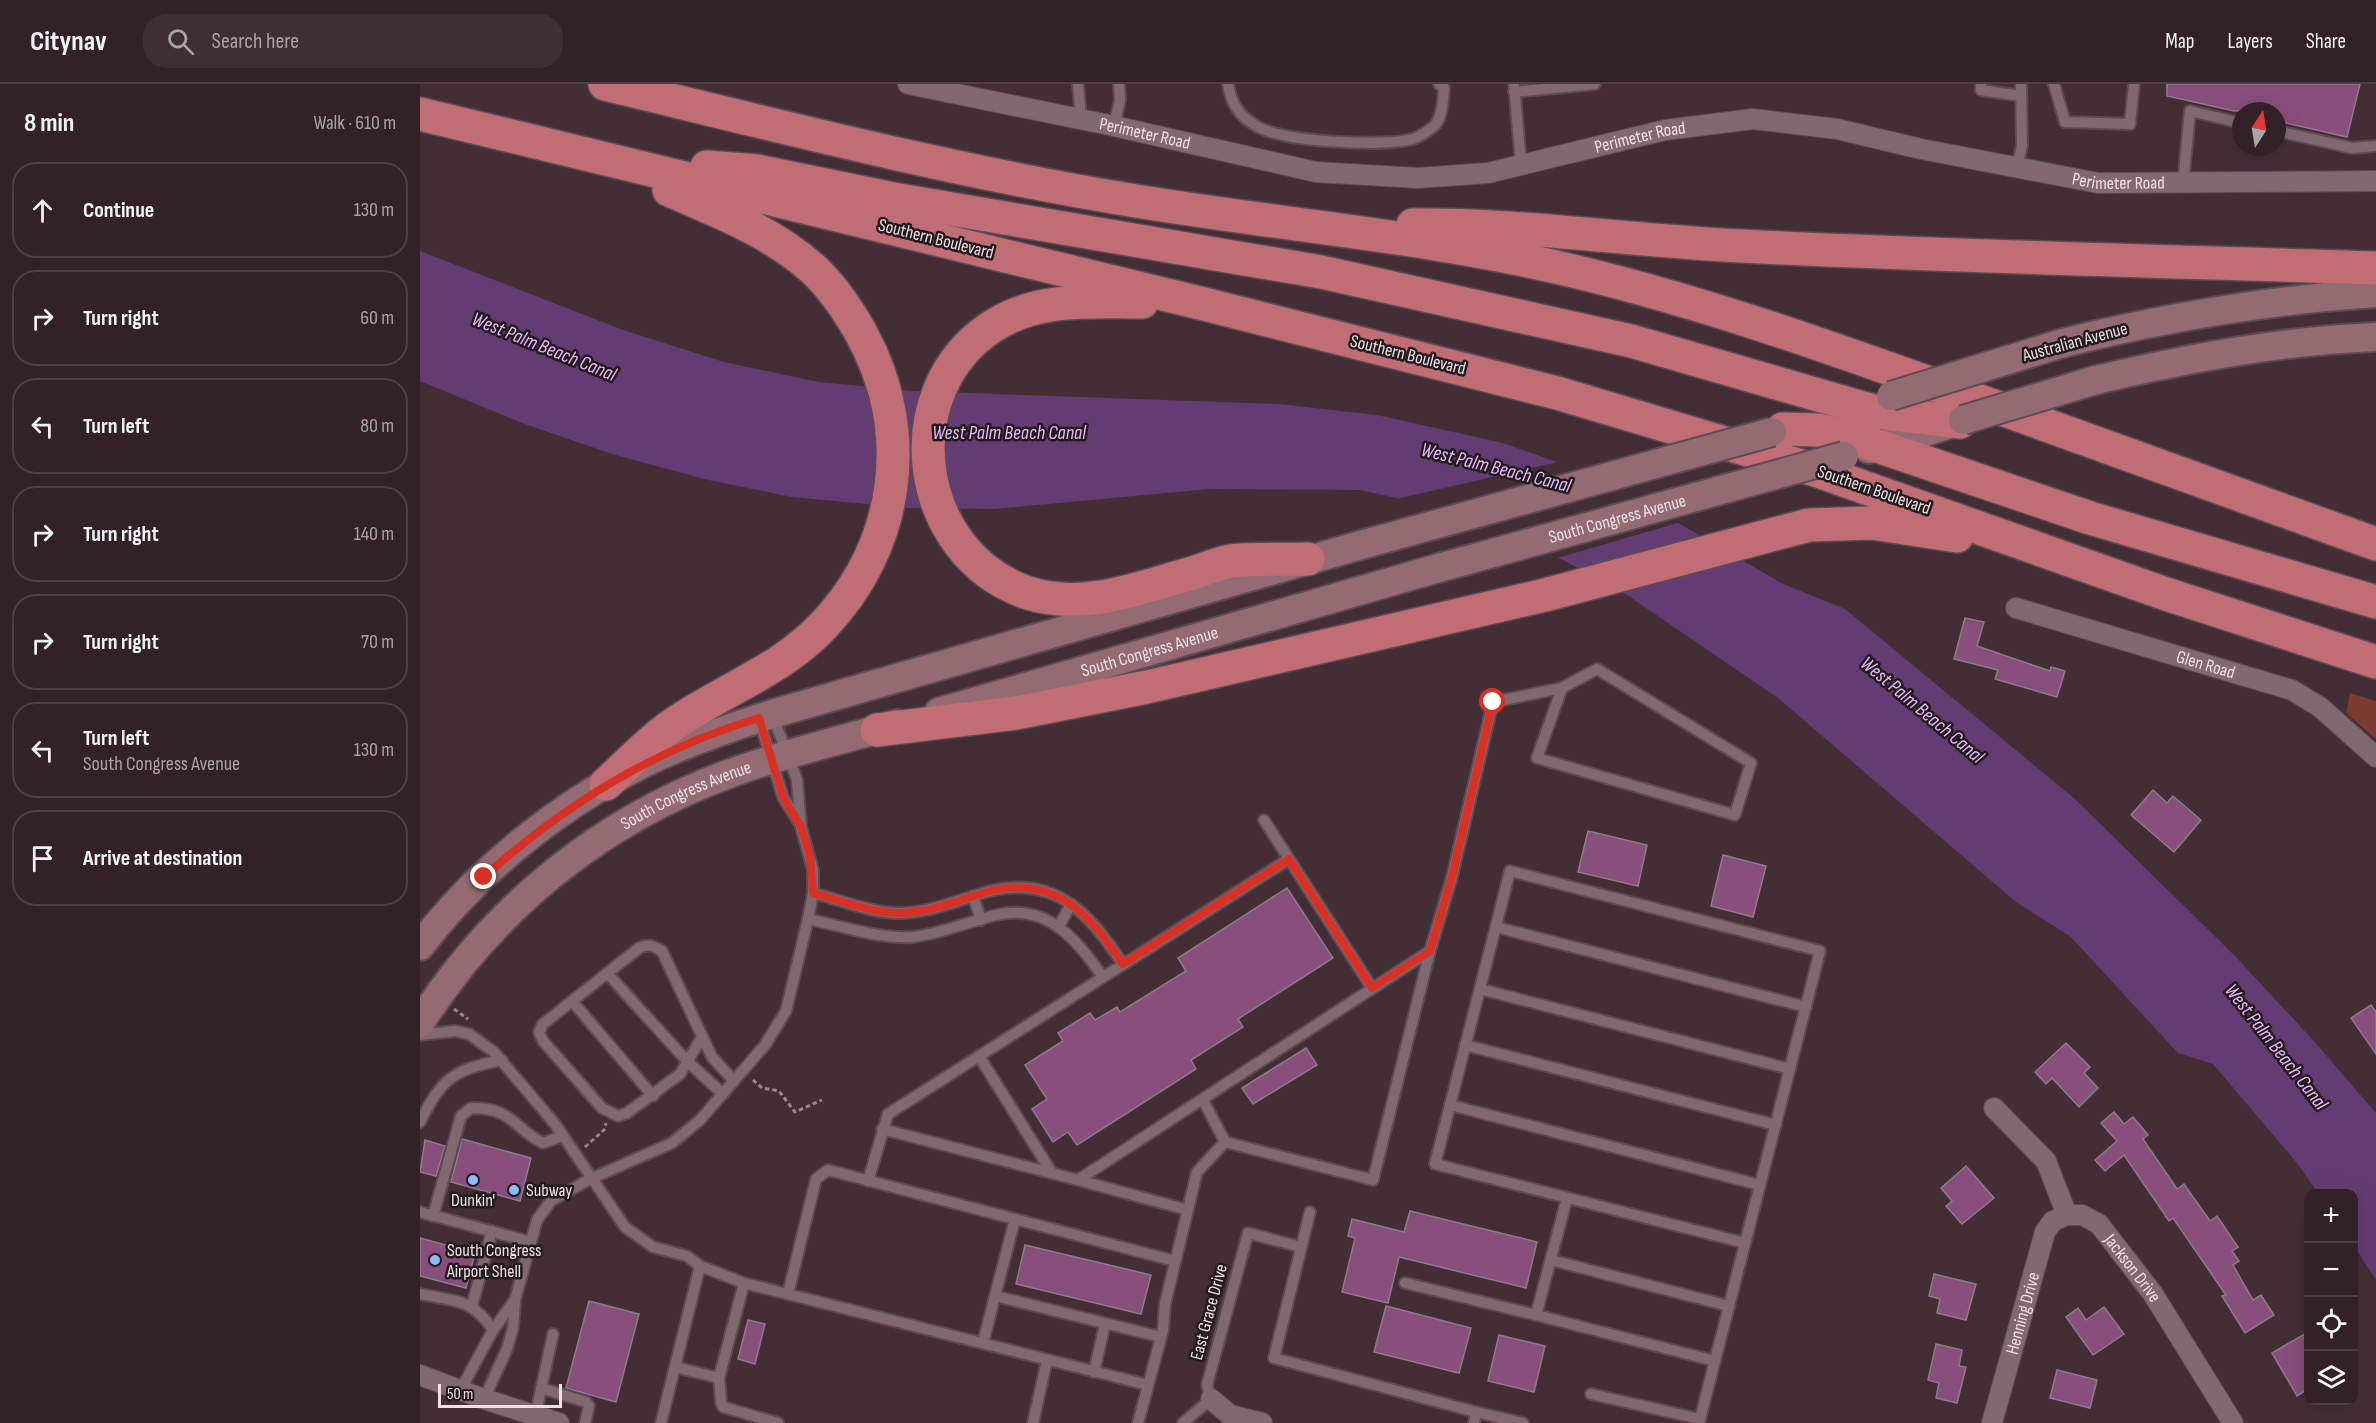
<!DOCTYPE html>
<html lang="en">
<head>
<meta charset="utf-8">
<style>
	body { margin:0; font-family:"Sofia Sans Condensed",sans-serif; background:#3d2f34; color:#f1f3f6 }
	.controls { position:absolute; right:18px; bottom:18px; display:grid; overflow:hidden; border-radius:12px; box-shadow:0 6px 24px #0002 }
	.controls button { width:54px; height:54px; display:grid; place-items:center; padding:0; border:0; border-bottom:2px solid #4d3f45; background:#322228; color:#f1f3f6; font:30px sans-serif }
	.compass { position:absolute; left:1812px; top:18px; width:54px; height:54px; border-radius:50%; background:#322228; box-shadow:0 6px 24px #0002; rotate:12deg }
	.scale { position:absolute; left:18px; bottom:15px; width:124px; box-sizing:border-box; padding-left:6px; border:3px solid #efe1e6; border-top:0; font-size:16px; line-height:21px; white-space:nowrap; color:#efe1e6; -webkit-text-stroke:4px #231a1d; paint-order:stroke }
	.stop { position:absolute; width:18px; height:18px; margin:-14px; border:4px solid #d93025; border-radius:50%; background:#fff }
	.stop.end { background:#d93025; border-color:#fff; box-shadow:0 2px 6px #0008 }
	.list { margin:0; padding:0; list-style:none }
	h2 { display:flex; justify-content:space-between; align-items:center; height:78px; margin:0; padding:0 24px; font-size:26px }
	h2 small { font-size:20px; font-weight:400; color:#a8a4a8 }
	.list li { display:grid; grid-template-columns:39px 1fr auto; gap:18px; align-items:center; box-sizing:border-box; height:96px; margin:0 12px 12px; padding:0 12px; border:2px solid #4d3f45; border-radius:24px }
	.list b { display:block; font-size:22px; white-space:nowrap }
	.list p { margin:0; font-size:20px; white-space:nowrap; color:#a8a4a8 }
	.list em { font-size:20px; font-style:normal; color:#a8a4a8 }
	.icon { flex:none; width:33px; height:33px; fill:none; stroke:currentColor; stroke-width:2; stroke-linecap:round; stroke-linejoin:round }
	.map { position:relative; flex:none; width:1956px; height:1339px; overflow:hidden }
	header { display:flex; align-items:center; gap:36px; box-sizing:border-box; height:84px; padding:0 30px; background:#322228; border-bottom:2px solid #4d3f45 }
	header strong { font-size:28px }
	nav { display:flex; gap:33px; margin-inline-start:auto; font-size:21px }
	.search { width:420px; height:54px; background:#3d2f34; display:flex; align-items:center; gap:15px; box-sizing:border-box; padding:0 21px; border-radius:24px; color:#a8a4a8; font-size:22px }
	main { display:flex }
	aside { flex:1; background:#322228 }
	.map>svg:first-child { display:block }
	.green { fill:#7b3b2e }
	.water { fill:#633c73 }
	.pier { fill:#432e36 }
	.building { fill:#884e7c; stroke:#8f7b8a; stroke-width:1.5 }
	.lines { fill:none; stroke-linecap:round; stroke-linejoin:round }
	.lane-casing { stroke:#5c4b52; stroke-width:14 }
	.street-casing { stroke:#5c4b52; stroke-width:22 }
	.secondary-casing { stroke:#5c4b52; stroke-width:32 }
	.highway-casing { stroke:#5c4b52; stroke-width:36 }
	.path { stroke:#99878e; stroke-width:3; stroke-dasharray:4.5 3; stroke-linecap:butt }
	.lane { stroke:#816972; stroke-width:10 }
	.street { stroke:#816972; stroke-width:20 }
	.secondary { stroke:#946a73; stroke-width:28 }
	.highway { stroke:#c16d76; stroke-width:33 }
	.secondary-bridge-casing { stroke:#5c4b52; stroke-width:32; stroke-linecap:butt }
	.secondary-bridge { stroke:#946a73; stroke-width:28 }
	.route { stroke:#d93025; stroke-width:8 }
	.poi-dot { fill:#8abafc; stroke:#231a1d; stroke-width:2 }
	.labels { text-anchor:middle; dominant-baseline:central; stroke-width:5; stroke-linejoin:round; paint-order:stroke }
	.street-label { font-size:18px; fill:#efe1e6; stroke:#231a1d }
	.poi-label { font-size:18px; fill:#efe1e6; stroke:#231a1d; text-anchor:start }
	.water-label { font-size:20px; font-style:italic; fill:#e7b9fc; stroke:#231a1d }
</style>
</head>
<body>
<header>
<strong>Citynav</strong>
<div class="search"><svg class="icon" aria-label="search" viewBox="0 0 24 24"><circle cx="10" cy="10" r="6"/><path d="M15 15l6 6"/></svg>Search here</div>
<nav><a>Map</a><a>Layers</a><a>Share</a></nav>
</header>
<main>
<aside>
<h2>8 min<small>Walk · 610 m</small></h2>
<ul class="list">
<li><svg class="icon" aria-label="ahead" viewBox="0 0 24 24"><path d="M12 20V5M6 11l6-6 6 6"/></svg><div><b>Continue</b></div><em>130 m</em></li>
<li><svg class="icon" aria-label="right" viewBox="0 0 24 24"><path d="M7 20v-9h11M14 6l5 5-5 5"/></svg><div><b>Turn right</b></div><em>60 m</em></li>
<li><svg class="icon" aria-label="left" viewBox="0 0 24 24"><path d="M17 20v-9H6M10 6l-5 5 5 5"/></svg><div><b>Turn left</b></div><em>80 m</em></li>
<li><svg class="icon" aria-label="right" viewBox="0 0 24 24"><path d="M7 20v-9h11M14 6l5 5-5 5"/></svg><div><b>Turn right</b></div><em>140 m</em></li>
<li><svg class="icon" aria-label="right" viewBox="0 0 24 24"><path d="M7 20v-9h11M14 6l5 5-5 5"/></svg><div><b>Turn right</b></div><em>70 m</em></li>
<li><svg class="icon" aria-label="left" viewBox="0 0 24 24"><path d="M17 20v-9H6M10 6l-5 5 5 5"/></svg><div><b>Turn left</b><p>South Congress Avenue</p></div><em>130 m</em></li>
<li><svg class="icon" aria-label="arrive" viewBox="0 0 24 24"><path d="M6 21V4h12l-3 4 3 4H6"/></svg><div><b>Arrive at destination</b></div></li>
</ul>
</aside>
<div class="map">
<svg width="1956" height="1339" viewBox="0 0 1956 1339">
	<rect width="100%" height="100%" fill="#432e36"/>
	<path class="green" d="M1930 609 1956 617V655L1926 629Z"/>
	<path class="water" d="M0 167 203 246 304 278 399 298 493 307 859 320 957 331 1083 359 1137 378 1207 409 1363 500 1425 525 1655 715 1815 872 1892 955 1956 1029V1196L1934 1162V1110L1898 1109 1877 1079 1793 980 1758 969 1651 853 1596 818 1358 614 1207 511 1143 476 1011 422 941 406 789 405 574 425 488 424 372 413 284 395 192 370 102 339 0 297Z"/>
	<path class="pier" d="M1142 377 1208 407 1261 438 1134 475 1010 425 972 416Z"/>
	<g class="building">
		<path d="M1747 0H1940L1927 53 1857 37V27H1814L1747 12Z"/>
		<path d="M1545 534 1564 538 1557 562 1630 587 1631 583 1645 587 1637 613 1575 595 1578 586 1534 575Z"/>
		<path d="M1733 706 1747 719 1753 712 1781 736 1754 768 1711 731Z"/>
		<path d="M1168 747 1227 761 1218 802 1158 788Z"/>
		<path d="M1303 771 1346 782 1333 833 1291 822Z"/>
		<path d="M867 804 913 874 818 935 823 943 771 976 776 985 657 1061 648 1048 633 1058 612 1025 627 1015 605 981 643 957 638 949 670 929 675 936 697 923 700 928 766 887 758 874Z"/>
		<path d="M1951 921 1956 928V970L1931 934Z"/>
		<path d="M1646 959 1670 983 1664 989 1678 1004 1659 1023 1632 994 1626 1000 1615 988Z"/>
		<path d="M886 964 897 981 833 1020 822 1004Z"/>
		<path d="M1694 1028 1704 1040 1713 1033 1728 1051 1723 1055 1757 1105 1764 1100 1790 1137 1797 1132 1818 1163 1812 1167 1819 1177 1813 1181 1833 1216 1841 1211 1854 1231 1825 1249 1802 1212 1806 1211 1753 1134 1749 1137 1704 1071 1685 1087 1675 1076 1697 1057 1681 1039Z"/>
		<path d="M42 1055 111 1074 100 1117 31 1098Z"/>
		<path d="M5 1056 25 1062 16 1092 0 1088Z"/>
		<path d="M1546 1082 1574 1114 1542 1140 1526 1122 1532 1117 1521 1104Z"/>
		<path d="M990 1127 1117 1158 1106 1204 979 1173 968 1219 922 1208 935 1154 928 1152 932 1135 984 1148Z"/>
		<path d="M0 1154 55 1169 46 1204 0 1192Z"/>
		<path d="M605 1161 731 1191 721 1230 596 1200Z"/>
		<path d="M1514 1190 1556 1200 1546 1236 1517 1229 1520 1215 1509 1212Z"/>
		<path d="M169 1217 219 1230 196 1318 146 1304Z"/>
		<path d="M966 1222 1051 1244 1039 1289 954 1268Z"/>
		<path d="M1684 1223 1704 1250 1673 1271 1646 1233 1658 1224 1666 1236Z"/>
		<path d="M328 1236 345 1240 335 1280 318 1275Z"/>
		<path d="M1888 1248V1305L1877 1312 1852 1269Z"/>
		<path d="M1079 1251 1125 1262 1114 1308 1068 1297Z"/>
		<path d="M1516 1260 1542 1266 1539 1282 1546 1283 1537 1319 1516 1314 1519 1299 1508 1296Z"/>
		<path d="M1637 1286 1677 1296 1670 1324 1630 1314Z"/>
	</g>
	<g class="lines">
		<g class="lane-casing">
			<g id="lane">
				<path d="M658 0 661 35"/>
				<path d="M808 0C811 20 820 33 838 43 866 58 962 63 993 55 999 53 1012 45 1016 40 1023 29 1023 16 1024 4L1019 0"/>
				<path d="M1094 0 1101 80"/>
				<path d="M1561 0V6L1601 12"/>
				<path d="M1634 0 1645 38 1710 40 1714 0"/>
				<path d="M1094 8 1175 0"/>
				<path d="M694 42 700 16 699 0"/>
				<path d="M1857 47 1932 64 1956 62"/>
				<path d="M1597 84 1602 61 1601 0"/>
				<path d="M1763 100 1770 27 1821 39"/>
				<path d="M339 635 363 713 380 740"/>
				<path d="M844 736 952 904"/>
				<path d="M393 809C421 816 453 830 482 829 513 828 541 815 570 807 637 791 670 831 703 880"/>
				<path d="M553 812 561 836"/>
				<path d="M388 835C422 842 458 855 492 853 523 850 550 836 581 830 630 821 658 858 683 893"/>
				<path d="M639 842 651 820"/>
				<path d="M1076 843 1386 923"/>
				<path d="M187 889 267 977 303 1010"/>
				<path d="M1060 905 1370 985"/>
				<path d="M152 917 233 1012"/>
				<path d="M0 951 35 947 49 950 74 968 135 1040 205 1143 233 1163 267 1172 280 1182 241 1339"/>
				<path d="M282 953 260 990 207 1029 198 1032 182 1024 123 957 119 948 123 940 219 864C229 859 233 862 242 867L292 973 314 997"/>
				<path d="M1045 961 1356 1041"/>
				<path d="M559 972 632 1089"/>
				<path d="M783 1016 805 1058 953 1096 1010 867"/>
				<path d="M1030 1021 1340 1101"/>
				<path d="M0 1038C22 994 33 986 82 976"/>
				<path d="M462 1045 658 1096 1010 867 1032 793 1073 618 1142 604 1177 585 1331 679 1315 731 1117 674 1142 604"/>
				<path d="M658 1096 768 1126"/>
				<path d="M448 1097 468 1030 869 775"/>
				<path d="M1147 1114 1116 1231 1295 1277"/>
				<path d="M0 1128 111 1158"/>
				<path d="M890 1128 854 1274 1056 1328"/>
				<path d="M13 1132 41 1032 51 1024C94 1024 91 1043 123 1059L143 1052"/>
				<path d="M595 1135 575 1212 741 1253"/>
				<path d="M1131 1176 1309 1222"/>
				<path d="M280 1182 324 1199 728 1301"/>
				<path d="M985 1199 1116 1231"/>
				<path d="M0 1210C34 1217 52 1214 73 1246"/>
				<path d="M368 1210 396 1095 408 1086 755 1177"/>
				<path d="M52 1222 72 1147"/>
				<path d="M563 1259 575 1212"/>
				<path d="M255 1283 299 1294 324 1199"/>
				<path d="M674 1288 685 1240"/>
				<path d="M299 1294 301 1318 303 1323 358 1339"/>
				<path d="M121 1304 166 1318 169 1322 165 1339"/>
				<path d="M40 1307 73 1246 95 1216"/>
				<path d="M1171 1310 1280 1335"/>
				<path d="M64 1315 87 1265 93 1244 95 1216 117 1136 131 1117 170 1095 252 1059 280 1036 345 961 366 927 388 835 393 809V786L381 743 377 696 352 630"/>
				<path d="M115 1333 133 1250"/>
				<path d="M613 1339 627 1276"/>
				<path d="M718 1339 743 1246 745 1220 777 1088 805 1058"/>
				<path d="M763 1339 791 1315 787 1301 828 1149 881 1163"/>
				<path d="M1054 1339 1056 1328 1103 1339"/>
				<path d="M1279 1339 1400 867 1090 787 1015 1080 1325 1159"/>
			</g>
		</g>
		<g class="street-casing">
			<g id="street">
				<path id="s1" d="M488 0 694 42 896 88 998 94 1068 89 1245 46 1333 35 1417 45 1501 65 1678 99 1956 97"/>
				<path id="s2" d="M1596 524 1872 606 1900 623 1956 673"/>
				<path id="s3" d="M1574 1024 1626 1077 1647 1131H1662L1679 1140 1733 1210 1813 1339"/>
				<path d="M0 1291 64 1315 139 1339"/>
				<path d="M791 1315 810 1331 842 1339"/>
				<path id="s4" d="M1572 1339 1625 1148 1633 1137 1647 1131"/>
			</g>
		</g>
		<g class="secondary-casing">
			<g id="secondary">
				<path d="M1643 259C1747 233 1849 216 1956 209"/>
				<path d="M1676 296C1769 274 1860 257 1956 253"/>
				<path d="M1449 365 1537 338"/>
				<path id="s5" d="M519 628 1015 485"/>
				<path d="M0 862C61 782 149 713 241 671 277 655 315 642 352 630L948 459"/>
				<path id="s6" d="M0 939C74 823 182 736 311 689 365 669 422 656 477 640"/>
			</g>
		</g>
		<g class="highway-casing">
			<g id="highway">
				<path d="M185 0C355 41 525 85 698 114 849 140 1004 151 1153 187 1291 220 1423 268 1557 316 1690 364 1823 412 1956 460"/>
				<path d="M0 30 780 219 1137 309 1398 387 1746 510 1956 578"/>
				<path d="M287 83 337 87 473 115 901 188 1211 257 1457 328 1540 338"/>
				<path d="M993 141C1103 140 1212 157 1322 162 1533 173 1745 177 1956 184"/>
				<path d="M722 218C671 218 618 213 573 242 472 307 493 470 608 509 665 527 721 503 776 488 787 484 799 479 811 477 836 474 863 476 888 475"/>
				<path d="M1363 345 1398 346 1431 353 1670 434 1956 518"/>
				<path d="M457 646 596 629 727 603 1125 511 1389 441 1452 439 1537 452"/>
				<path d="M186 700C208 680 230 656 254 640 303 606 360 587 402 543 480 462 495 347 441 249 428 226 412 202 392 184 350 147 299 128 249 106"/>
			</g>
		</g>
		<g class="path">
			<path d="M34 925 48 935"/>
			<path d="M333 996 342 1004 359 1007 375 1028 402 1016"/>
			<path d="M165 1063 184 1046 186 1039"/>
		</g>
		<use href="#lane" class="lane"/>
		<use href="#street" class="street"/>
		<use href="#secondary" class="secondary"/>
		<use href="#highway" class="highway"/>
		<g class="secondary-bridge-casing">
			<g id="secondary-bridge">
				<path d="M1471 312 1643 259"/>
				<path d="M1543 336 1676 296"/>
				<path d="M948 459 1352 348"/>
				<path id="s7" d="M1015 485 1424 372"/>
			</g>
		</g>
		<use href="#secondary-bridge" class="secondary-bridge"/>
	</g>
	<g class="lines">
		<path class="route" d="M64 793C145 720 234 665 339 634L363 713 381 743 390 772 393 809C421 816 453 830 482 829 513 828 541 815 570 807 636 791 670 831 703 880L869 775 952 904 1010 867 1032 793 1073 618"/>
	</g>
	<g class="poi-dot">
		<circle cx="53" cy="1096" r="6"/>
		<circle cx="94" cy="1106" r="6"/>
		<circle cx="15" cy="1176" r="6"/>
	</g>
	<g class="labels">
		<g class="street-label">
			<text stroke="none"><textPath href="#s1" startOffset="242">Perimeter Road</textPath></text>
			<text stroke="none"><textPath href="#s1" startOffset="746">Perimeter Road</textPath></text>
			<text stroke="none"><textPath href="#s1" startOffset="1232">Perimeter Road</textPath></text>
			<text transform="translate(516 155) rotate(14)">Southern Boulevard</text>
			<text transform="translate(1655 258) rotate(-15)">Australian Avenue</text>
			<text transform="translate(988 271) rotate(14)">Southern Boulevard</text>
			<text transform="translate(1454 406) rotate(19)">Southern Boulevard</text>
			<text stroke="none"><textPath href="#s7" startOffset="189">South Congress Avenue</textPath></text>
			<text stroke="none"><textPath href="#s5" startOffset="219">South Congress Avenue</textPath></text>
			<text stroke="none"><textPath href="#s2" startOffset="198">Glen Road</textPath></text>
			<text stroke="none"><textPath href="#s6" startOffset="356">South Congress Avenue</textPath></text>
			<text stroke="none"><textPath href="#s3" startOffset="222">Jackson Drive</textPath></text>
			<text transform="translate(789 1228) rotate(-75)">East Grace Drive</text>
			<text stroke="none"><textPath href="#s4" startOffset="114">Henning Drive</textPath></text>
		</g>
		<g class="poi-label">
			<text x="106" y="1106">Subway</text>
			<text x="53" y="1116" text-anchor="middle">Dunkin'</text>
			<text x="27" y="1166">South Congress<tspan x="27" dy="21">Airport Shell</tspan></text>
		</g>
		<g class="water-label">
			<text transform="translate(124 263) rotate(22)">West Palm Beach Canal</text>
			<text x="589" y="349">West Palm Beach Canal</text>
			<text transform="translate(1076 384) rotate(14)">West Palm Beach Canal</text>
			<text transform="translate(1502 626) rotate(40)">West Palm Beach Canal</text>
			<text transform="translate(1856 963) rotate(52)">West Palm Beach Canal</text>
		</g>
	</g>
</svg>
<div class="controls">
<button>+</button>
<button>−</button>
<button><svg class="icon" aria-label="locate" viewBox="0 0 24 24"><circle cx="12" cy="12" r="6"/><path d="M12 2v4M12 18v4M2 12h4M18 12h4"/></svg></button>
<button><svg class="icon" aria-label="layers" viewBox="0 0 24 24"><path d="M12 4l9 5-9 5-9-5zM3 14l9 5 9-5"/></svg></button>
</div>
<svg class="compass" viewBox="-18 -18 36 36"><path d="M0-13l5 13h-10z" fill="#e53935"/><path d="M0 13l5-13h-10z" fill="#a8a4a8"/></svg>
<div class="scale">50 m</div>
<div class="stop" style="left:1073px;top:618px"></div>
<div class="stop end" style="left:64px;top:793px"></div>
</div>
</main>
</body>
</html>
